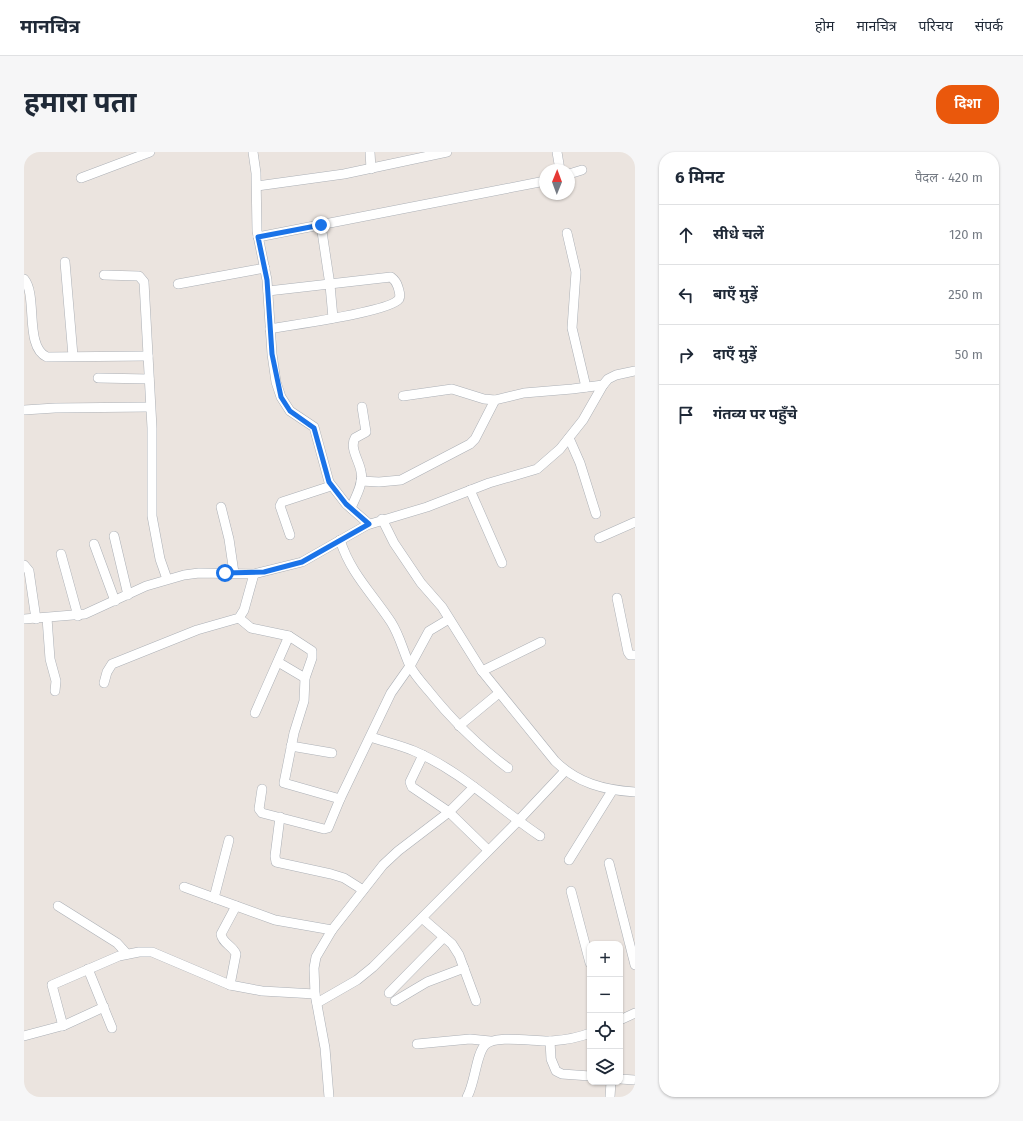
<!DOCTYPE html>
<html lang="hi">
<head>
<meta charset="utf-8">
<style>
	body { margin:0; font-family:"Fira Sans","Noto Sans Devanagari",sans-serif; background:#f6f6f7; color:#1f2937 }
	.controls { position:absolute; right:12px; bottom:12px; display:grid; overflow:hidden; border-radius:8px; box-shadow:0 1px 3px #0004 }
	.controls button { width:36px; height:36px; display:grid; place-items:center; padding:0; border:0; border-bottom:1px solid #e0e1e3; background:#fff; color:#1f2937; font:20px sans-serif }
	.compass { position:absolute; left:515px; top:12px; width:36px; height:36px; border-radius:50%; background:#fff; box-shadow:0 1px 3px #0004; rotate:1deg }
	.stop { position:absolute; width:12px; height:12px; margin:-9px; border:3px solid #1a73e8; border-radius:50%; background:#fff }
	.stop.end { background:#1a73e8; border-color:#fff; box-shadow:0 1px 4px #0008 }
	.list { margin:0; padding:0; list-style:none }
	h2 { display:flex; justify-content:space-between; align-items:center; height:52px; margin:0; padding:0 16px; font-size:17px }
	h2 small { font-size:13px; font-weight:400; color:#747a83 }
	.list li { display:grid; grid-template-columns:26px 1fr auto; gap:12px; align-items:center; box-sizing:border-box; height:60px; padding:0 16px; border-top:1px solid #e0e1e3 }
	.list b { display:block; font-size:15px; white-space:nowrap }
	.list em { font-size:13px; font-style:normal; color:#747a83 }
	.icon { flex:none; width:22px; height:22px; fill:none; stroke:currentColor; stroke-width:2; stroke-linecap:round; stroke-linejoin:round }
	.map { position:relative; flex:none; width:611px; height:945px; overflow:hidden; border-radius:16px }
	header { display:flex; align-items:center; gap:24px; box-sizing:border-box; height:56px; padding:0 20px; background:#fff; border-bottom:1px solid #e0e1e3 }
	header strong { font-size:19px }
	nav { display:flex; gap:22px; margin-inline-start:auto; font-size:14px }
	.intro { display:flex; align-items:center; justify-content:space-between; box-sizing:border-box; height:96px; padding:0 24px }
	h1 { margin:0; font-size:28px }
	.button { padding:10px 18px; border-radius:16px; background:#ea580c; color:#fff; font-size:14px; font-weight:700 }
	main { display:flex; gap:24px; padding:0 24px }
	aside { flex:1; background:#fff; border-radius:16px; box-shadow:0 1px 3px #0004 }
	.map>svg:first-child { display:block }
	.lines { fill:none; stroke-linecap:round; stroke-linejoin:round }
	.minor-casing { stroke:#acb0b6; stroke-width:10 }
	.minor { stroke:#fff; stroke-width:9 }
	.route { stroke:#1a73e8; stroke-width:5 }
</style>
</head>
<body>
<header>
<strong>मानचित्र</strong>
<nav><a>होम</a><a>मानचित्र</a><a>परिचय</a><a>संपर्क</a></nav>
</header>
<div class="intro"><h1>हमारा पता</h1><a class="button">दिशा</a></div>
<main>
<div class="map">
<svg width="611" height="945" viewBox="0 0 611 945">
	<rect width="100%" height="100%" fill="#ebe4df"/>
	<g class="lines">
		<g class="minor-casing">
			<g id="minor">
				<path d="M229 0 232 21 233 79 243 128 248 202 252 230 257 245 266 259 290 275 305 330 322 352 345 372"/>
				<path d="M346 0 347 17"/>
				<path d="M533 0 536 18"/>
				<path d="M545 22 558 18"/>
				<path d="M57 26 126 0"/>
				<path d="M233 34 320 22 423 0"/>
				<path d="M297 73 306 133 309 166"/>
				<path d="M543 81 552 120 548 176 562 235"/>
				<path d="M234 85 521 29"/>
				<path d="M41 110 49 204"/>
				<path d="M80 123 115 124 120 130 128 276V364L136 407 143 427"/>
				<path d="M0 127C14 143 0 195 23 205L124 204"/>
				<path d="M154 132 241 116"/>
				<path d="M244 139 367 125C371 128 373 131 374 135 375 139 377 143 375 147 366 160 266 173 246 177"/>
				<path d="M74 226 125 227"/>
				<path d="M379 244 428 237 460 247 471 248 500 241 548 237 579 233"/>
				<path d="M0 258 31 256 126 255"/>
				<path d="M545 286 556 311 572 362"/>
				<path d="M337 329 355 330 377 328 446 292 451 287 471 248"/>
				<path d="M446 338 478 411"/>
				<path d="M197 355 205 387 210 421"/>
				<path d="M327 356C331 346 340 331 337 320 336 310 325 296 331 286L342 280 338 255"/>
				<path d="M358 367 370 391 397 431 418 455 458 519 531 609C553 631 580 638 611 640"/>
				<path d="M266 383 256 354 258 350 307 334"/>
				<path d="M90 384 104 443"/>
				<path d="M575 386 611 370"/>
				<path d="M316 388C327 422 348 441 367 470 376 484 379 499 386 514 390 522 398 531 404 538 428 568 454 594 484 616"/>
				<path d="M70 392 91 449"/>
				<path d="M37 402 54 464"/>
				<path d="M0 413 5 419 12 467"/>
				<path d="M593 446 604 500 606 503H611"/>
				<path d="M23 466 26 507 32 529 31 539"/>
				<path d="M215 466 227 476 265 484 288 499V506L281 526 280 549 270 581 260 631 316 647"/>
				<path d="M0 467 61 462 122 434 160 423 175 421 230 422 278 410 343 373 403 355 465 331 513 317 536 297 559 268 579 233 584 227 592 223 611 219"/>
				<path d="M254 510 281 526"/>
				<path d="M458 519 517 490"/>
				<path d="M80 531 83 520 88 512 173 478 215 466 220 458 230 422"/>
				<path d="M231 561 265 484"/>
				<path d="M435 574 475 541"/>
				<path d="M347 585C361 590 376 593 390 599 437 619 474 656 516 684"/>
				<path d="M267 594 308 601"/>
				<path d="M399 603 386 630 388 635 425 660 464 698"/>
				<path d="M238 637 235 657 238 661 300 677 304 676 316 647 367 541 386 514 405 479 425 467"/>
				<path d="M256 665 251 704 252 710 307 722 320 726 339 738"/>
				<path d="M545 708 588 639"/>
				<path d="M585 711 611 813"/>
				<path d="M160 735 251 768 308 778"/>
				<path d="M547 739 566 811"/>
				<path d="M190 746 205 688"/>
				<path d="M34 754 93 791 103 802"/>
				<path d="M398 766 428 792 435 803 452 849"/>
				<path d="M64 817 88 876"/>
				<path d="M206 833 212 802C209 794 198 791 197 782L212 754"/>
				<path d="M365 841 420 785"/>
				<path d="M371 849 403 830 440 816"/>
				<path d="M293 851 333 828 349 815 494 669 541 619"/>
				<path d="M596 868 611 861"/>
				<path d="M39 874 28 833 95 804 115 800H128L206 833 238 839 291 842"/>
				<path d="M0 884 41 873 80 855"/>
				<path d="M526 889 527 907 532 919 538 922 566 924"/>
				<path d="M393 892 446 887 466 889"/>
				<path d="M596 927 611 928"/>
				<path d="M305 945 301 896 291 842 290 816 292 805 308 778 359 713 374 699 425 660 450 635"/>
				<path d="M443 945C451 932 452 902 461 893 471 882 512 890 527 889 540 888 554 886 566 881"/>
				<path d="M586 945 587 930"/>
			</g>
		</g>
		<use href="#minor" class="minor"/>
	</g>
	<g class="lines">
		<path class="route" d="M201 421 240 420 278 410 345 372 322 352 305 330 290 276 266 259 257 245 248 202 243 128 234 85 297 73"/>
	</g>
</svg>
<div class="controls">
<button>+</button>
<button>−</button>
<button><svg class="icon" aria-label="locate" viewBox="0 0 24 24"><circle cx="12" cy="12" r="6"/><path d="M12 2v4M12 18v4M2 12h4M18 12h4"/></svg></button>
<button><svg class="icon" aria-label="layers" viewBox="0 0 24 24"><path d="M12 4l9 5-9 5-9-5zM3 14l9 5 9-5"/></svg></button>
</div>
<svg class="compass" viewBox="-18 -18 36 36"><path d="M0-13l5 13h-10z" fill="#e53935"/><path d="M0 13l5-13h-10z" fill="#747a83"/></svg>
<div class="stop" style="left:201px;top:421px"></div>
<div class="stop end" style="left:297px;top:73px"></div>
</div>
<aside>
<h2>6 मिनट<small>पैदल · 420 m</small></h2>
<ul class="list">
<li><svg class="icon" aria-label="ahead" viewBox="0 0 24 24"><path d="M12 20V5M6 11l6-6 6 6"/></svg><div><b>सीधे चलें</b></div><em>120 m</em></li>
<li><svg class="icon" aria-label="left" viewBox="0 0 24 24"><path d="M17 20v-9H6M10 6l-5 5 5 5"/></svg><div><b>बाएँ मुड़ें</b></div><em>250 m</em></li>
<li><svg class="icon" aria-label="right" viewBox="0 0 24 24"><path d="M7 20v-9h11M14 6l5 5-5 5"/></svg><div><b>दाएँ मुड़ें</b></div><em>50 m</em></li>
<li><svg class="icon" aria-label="arrive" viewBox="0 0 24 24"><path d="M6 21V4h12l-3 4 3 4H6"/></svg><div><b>गंतव्य पर पहुँचे</b></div></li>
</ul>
</aside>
</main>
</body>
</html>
